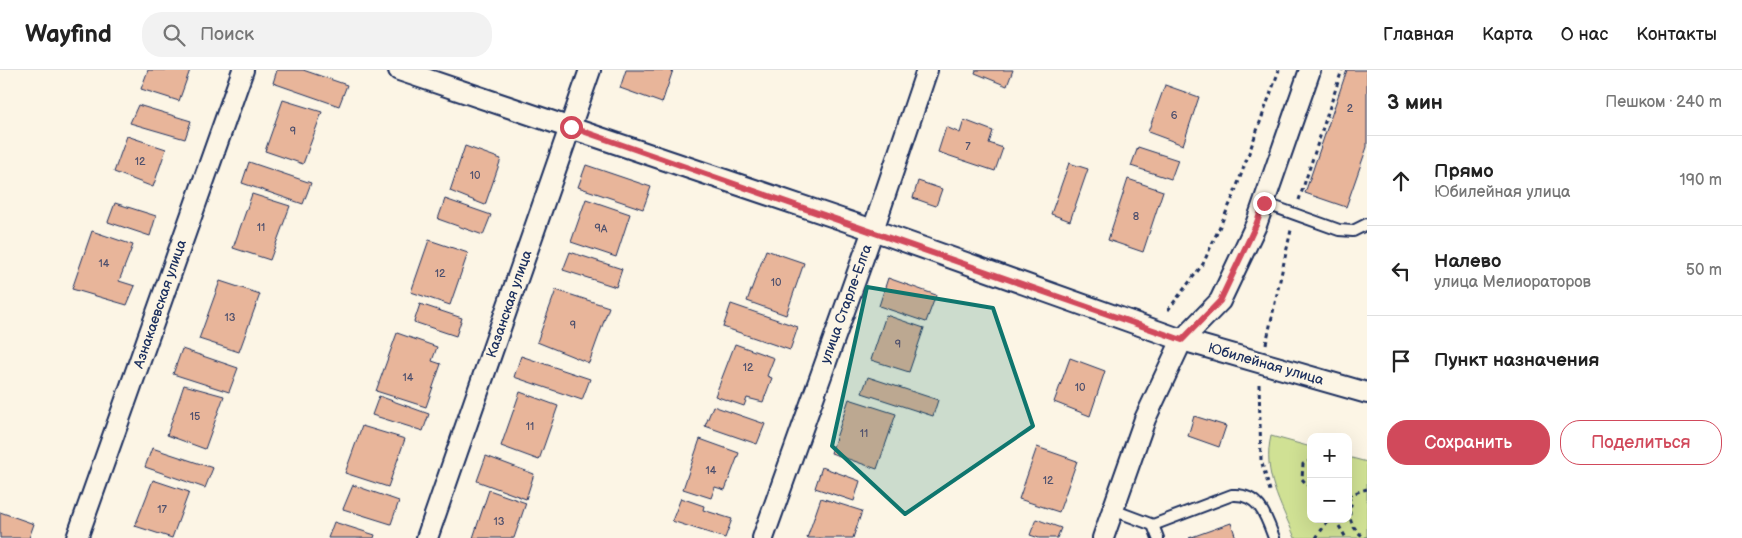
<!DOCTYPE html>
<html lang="ru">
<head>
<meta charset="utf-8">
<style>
	body { margin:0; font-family:"Balsamiq Sans",sans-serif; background:#f2f2f2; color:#222 }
	.controls { position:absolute; right:15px; bottom:15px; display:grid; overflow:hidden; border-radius:10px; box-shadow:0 5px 20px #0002 }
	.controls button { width:45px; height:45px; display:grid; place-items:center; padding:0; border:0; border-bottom:1px solid #e0e0e0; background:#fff; color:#222; font:25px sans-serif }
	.stop { position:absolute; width:15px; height:15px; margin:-11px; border:4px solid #d1495b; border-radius:50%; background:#fff }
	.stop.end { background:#d1495b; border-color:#fff; box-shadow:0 1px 5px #0008 }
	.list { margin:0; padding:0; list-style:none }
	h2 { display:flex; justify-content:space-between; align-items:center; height:65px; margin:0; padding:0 20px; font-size:21px }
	h2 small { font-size:16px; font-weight:400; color:#767676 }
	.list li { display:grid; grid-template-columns:32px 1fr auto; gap:15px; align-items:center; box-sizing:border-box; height:90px; padding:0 20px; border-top:1px solid #e0e0e0 }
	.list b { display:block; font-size:19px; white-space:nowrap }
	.list p { margin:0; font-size:16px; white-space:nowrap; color:#767676 }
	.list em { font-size:16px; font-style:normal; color:#767676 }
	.actions { display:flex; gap:10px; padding:15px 20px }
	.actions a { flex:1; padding:11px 0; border:1px solid #d1495b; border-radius:20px; text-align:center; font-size:18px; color:#d1495b }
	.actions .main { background:#d1495b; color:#fff }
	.icon { flex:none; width:28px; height:28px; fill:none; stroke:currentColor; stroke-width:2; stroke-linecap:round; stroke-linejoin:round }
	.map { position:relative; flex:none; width:1367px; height:468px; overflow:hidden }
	header { display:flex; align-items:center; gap:30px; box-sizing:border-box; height:70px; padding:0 25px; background:#fff; border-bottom:1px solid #e0e0e0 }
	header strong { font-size:24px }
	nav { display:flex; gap:28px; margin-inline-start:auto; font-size:18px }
	.search { width:350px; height:45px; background:#f2f2f2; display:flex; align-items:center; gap:12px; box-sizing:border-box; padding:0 18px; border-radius:20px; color:#767676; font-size:19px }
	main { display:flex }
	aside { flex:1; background:#fff }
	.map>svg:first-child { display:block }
	.green { fill:#d0e194; stroke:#768879 }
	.building { fill:#e8b59a; stroke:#1b2f5e }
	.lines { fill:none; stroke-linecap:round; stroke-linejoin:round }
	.lane-casing { stroke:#1b2f5e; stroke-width:14 }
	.street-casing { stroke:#1b2f5e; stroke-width:24 }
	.path { stroke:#1b2f5e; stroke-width:3; stroke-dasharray:4 4; stroke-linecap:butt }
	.lane { stroke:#fcf5e5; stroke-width:10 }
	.street { stroke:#fcf5e5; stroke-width:20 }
	.route { stroke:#d1495b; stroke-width:6 }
	.marked { fill:#0f766e; fill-opacity:0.2; stroke:#0f766e; stroke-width:4; stroke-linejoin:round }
	.labels { text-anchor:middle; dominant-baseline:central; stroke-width:4.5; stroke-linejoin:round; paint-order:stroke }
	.number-label { font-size:11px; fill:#4e506d }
	.street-label { font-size:14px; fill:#1b2f5e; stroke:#fcf5e5 }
</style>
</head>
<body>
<header>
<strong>Wayfind</strong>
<div class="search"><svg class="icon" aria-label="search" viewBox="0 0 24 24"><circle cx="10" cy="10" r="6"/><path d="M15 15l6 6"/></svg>Поиск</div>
<nav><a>Главная</a><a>Карта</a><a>О нас</a><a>Контакты</a></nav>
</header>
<main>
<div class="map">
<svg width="1367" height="468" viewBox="0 0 1367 468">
	<rect width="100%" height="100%" fill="#fcf5e5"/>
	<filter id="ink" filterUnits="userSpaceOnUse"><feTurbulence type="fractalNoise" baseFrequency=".02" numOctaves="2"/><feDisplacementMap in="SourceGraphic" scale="10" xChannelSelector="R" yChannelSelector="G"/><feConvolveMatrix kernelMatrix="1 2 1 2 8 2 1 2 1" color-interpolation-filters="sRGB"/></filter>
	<g filter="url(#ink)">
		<path class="green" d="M1271 366 1311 377V449H1348V387L1367 392V468H1295C1281 434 1262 403 1271 366Z"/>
		<g class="building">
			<path d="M148 0H190L179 31 141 19Z"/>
			<path d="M277 0H303L347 15 339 36 273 13Z"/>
			<path d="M626 0H673L662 33 620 18Z"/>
			<path d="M976 0H1013L1007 16 975 3Z"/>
			<path d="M1347 0H1367V77L1346 137 1305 123Z"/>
			<path d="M1165 15 1199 27 1183 75 1148 62Z"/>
			<path d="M283 30 322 42 303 94 265 81Z"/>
			<path d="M138 35 191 51 185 69 130 53Z"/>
			<path d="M964 50 993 61 989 73 1003 78 995 101 938 82 946 57 960 63Z"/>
			<path d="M127 66 166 79 153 117 114 102Z"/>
			<path d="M465 76 501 89 485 135 450 121Z"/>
			<path d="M1138 77 1178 90 1171 109 1131 96Z"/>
			<path d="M249 92 311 113 303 134 242 113Z"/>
			<path d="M1069 93 1088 99 1070 151 1051 144Z"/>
			<path d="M586 95 651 117 643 139 578 117Z"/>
			<path d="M1128 109 1163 121 1143 182 1108 170Z"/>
			<path d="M918 111 942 119 936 136 913 128Z"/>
			<path d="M252 124 290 136 270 190 233 178Z"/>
			<path d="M445 129 491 145 483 165 438 149Z"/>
			<path d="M586 129 630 144 616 187 571 172Z"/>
			<path d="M115 133 156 146 150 166 108 152Z"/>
			<path d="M92 161 133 175 119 211 135 216 127 235 72 219Z"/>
			<path d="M429 170 468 183 450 235 411 222Z"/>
			<path d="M766 180 804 193 786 245 747 231Z"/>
			<path d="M570 182 622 199 616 217 563 200Z"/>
			<path d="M888 208 936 225 926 252 879 236Z"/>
			<path d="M220 211 260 224 239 282 199 269Z"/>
			<path d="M556 220 609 237 589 293 537 272Z"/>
			<path d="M420 234 462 248 456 266 414 252Z"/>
			<path d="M731 234 798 257 790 280 723 257Z"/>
			<path d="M886 245 924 258 909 302 871 290Z"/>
			<path d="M397 263 437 277 432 291 441 294 426 337 376 321Z"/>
			<path d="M735 274 774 288 767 306 772 308 763 332 747 328 744 336 715 326Z"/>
			<path d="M182 279 238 298 229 322 173 304Z"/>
			<path d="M521 286 590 309 582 330 514 307Z"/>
			<path d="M1070 288 1105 301 1090 346 1054 332Z"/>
			<path d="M868 307 938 330 933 346 862 323Z"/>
			<path d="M184 315 224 326 205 379 167 365Z"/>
			<path d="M520 322 558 336 539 390 501 376Z"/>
			<path d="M379 326 429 344 423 361 372 345Z"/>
			<path d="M849 329 896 344 877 399 831 383Z"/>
			<path d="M713 336 765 354 757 374 705 356Z"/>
			<path d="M1194 346 1226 356 1219 377 1188 366Z"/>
			<path d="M362 356 405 369 388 417 345 403Z"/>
			<path d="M700 369 739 383 725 420 715 417 711 428 683 419Z"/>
			<path d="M1037 377 1077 391 1059 442 1019 429Z"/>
			<path d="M152 378 213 398 205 418 145 397Z"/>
			<path d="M486 386 534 404 526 429 477 411Z"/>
			<path d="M822 397 860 411 854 431 815 418Z"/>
			<path d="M153 410 189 422 172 468 135 456Z"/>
			<path d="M353 415 399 431 391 454 343 439Z"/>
			<path d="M489 420 526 433 514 468H473Z"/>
			<path d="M681 428 704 436 703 440 732 449 725 468 672 451Z"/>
			<path d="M821 428 862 441 853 468H807Z"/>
			<path d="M0 442 34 454 29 468H0Z"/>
			<path d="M1036 449 1061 458 1057 468H1039L1030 465Z"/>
			<path d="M334 452 375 465 374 468H328Z"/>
			<path d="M1231 453 1236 468H1189Z"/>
		</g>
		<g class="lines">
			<g class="lane-casing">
				<g id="lane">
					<path d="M1264 133 1339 160 1353 161 1367 154"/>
					<path d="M1113 440 1153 455 1232 425C1259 423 1266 446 1274 468"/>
					<path d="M1153 455 1158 468"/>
				</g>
			</g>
			<g class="street-casing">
				<g id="street">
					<path d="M399 0 873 160 1182 270 1367 323"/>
					<path d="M77 468 243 0"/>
					<path d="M427 468 590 0"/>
					<path d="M763 468 873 160 927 0"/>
					<path d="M1103 468 1145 349 1182 270 1220 231 1256 155 1310 0"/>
				</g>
			</g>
			<g class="path">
				<path d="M1299 130 1342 0"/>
				<path d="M1168 240 1203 194 1233 127 1279 0"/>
				<path d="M1266 274 1291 160"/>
				<path d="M1259 314 1261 390 1271 424"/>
				<path d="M1311 390 1303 394 1302 409 1311 419"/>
				<path d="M1348 425 1367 419"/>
				<path d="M1348 427 1352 432C1346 447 1353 461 1366 468"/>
				<path d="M1335 449 1346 468"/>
				<path d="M1316 468 1329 449"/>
			</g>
			<use href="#lane" class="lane"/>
			<use href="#street" class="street"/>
		</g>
	</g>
	<g class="lines" filter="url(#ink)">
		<path class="route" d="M571 57 1182 270 1220 231 1256 155 1264 133"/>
	</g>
	<path class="marked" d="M867 217 993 238 1033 356 905 444 832 376Z"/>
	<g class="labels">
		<g class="number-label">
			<text x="1350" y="38">2</text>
			<text x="1174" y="45">6</text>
			<text x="293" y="61">9</text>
			<text x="968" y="76">7</text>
			<text x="140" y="91">12</text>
			<text x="475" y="105">10</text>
			<text x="1136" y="146">8</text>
			<text x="261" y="157">11</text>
			<text x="601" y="158">9А</text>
			<text x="104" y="193">14</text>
			<text x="440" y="203">12</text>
			<text x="776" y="212">10</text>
			<text x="230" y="247">13</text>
			<text x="573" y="255">9</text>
			<text x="898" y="274">9</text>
			<text x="748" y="297">12</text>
			<text x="408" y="307">14</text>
			<text x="1080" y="317">10</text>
			<text x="195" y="346">15</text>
			<text x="530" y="356">11</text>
			<text x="864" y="363">11</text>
			<text x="711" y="400">14</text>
			<text x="1048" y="410">12</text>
			<text x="162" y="439">17</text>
			<text x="499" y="451">13</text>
		</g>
		<g class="street-label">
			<text transform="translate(160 234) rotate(-71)">Азнакаевская улица</text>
			<text transform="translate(509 234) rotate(-71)">Казанская улица</text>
			<text transform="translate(846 234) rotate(-70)">улица Старле-Елга</text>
			<text transform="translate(1266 294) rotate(16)">Юбилейная улица</text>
		</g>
	</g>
</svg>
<div class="controls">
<button>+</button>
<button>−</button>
</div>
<div class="stop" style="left:571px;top:57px"></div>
<div class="stop end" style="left:1264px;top:133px"></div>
</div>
<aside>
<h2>3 мин<small>Пешком · 240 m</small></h2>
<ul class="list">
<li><svg class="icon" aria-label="ahead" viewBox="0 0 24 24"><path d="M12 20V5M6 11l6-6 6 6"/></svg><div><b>Прямо</b><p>Юбилейная улица</p></div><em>190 m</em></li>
<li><svg class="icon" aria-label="left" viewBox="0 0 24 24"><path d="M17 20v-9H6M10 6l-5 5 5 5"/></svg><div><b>Налево</b><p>улица Мелиораторов</p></div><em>50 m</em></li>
<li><svg class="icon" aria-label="arrive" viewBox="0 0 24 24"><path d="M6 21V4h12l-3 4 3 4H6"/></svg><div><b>Пункт назначения</b></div></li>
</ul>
<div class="actions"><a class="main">Сохранить</a><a>Поделиться</a></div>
</aside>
</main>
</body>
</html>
